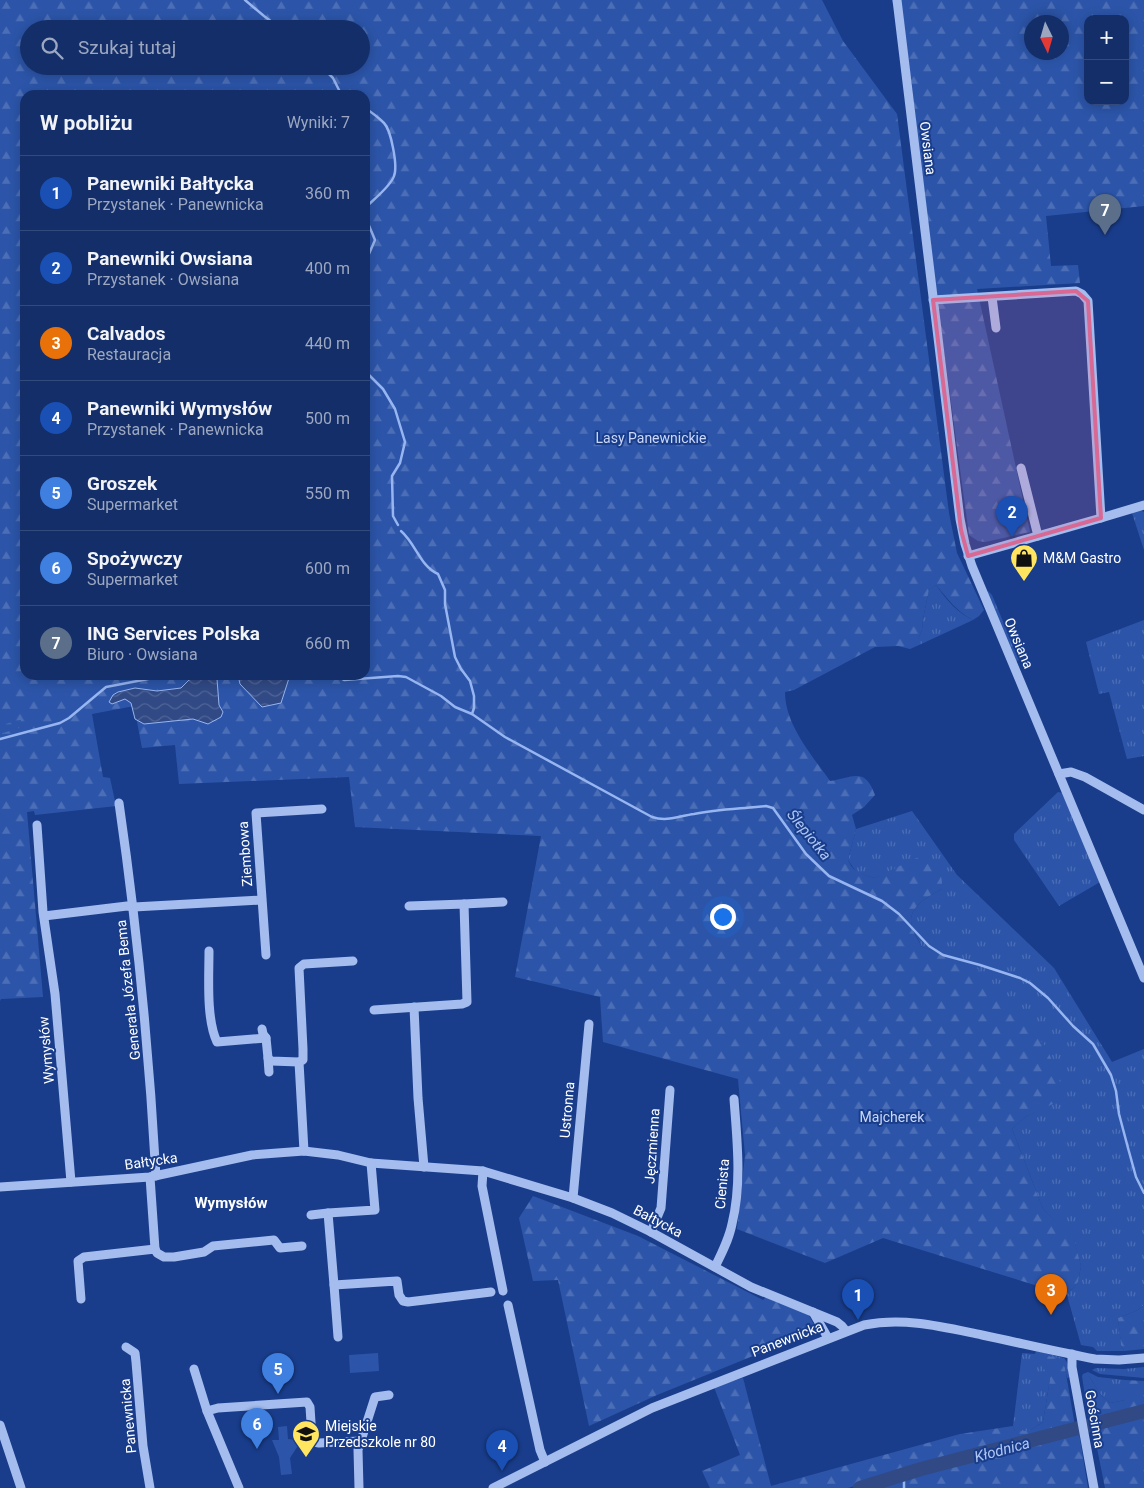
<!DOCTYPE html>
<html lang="pl">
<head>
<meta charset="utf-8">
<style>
	body { margin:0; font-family:Roboto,sans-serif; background:#1c366e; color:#f1f3f6 }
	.controls { position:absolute; right:15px; top:15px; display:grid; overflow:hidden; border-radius:10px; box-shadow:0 2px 12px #0003 }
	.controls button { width:45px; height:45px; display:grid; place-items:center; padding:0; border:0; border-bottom:1px solid #324a7c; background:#132e68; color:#f1f3f6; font:25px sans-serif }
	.compass { position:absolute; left:1024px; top:15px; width:45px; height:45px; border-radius:50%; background:#132e68; box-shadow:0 2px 12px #0003; rotate:175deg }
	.you { position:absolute; left:722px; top:916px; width:18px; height:18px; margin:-12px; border:4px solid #fff; border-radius:50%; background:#1a73e8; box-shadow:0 0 0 8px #1a73e833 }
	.badge { display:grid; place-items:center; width:32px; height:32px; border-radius:50%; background:#8bbbb9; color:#fff; font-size:16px; font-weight:700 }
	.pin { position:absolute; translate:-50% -41px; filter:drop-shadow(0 1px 2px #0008) }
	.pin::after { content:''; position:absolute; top:26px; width:18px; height:15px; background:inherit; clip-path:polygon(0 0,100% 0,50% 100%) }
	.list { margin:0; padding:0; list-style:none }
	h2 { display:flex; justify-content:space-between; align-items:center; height:65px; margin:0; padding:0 20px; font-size:21px }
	h2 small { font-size:16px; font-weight:400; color:#9da8c0 }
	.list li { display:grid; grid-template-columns:32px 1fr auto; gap:15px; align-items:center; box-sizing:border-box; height:75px; padding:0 20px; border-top:1px solid #324a7c }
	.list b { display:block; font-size:19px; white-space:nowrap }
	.list p { margin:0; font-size:16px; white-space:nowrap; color:#9da8c0 }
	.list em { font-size:16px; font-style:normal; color:#9da8c0 }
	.icon { flex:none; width:28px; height:28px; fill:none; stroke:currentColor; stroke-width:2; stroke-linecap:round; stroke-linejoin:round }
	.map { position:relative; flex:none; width:1144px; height:1488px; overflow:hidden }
	.search { position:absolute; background:#132e68; box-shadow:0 2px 12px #0003; left:20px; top:20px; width:350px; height:55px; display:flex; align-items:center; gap:12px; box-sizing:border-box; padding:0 18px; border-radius:28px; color:#9da8c0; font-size:19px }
	.panel { position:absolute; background:#132e68; box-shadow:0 2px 12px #0003; left:20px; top:90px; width:350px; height:590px; border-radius:15px }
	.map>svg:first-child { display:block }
	.grass { fill:url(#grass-tufts) }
	.forest { fill:url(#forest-firs); fill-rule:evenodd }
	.wetland { fill:url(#wetland-marsh) }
	.park { fill:#2c55a9 }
	.water { fill:url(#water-waves); stroke:#97b5f0 }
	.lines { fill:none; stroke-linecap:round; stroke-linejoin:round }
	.stream { stroke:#97b5f0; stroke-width:2.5 }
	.river { stroke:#314a85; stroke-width:14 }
	.minor { stroke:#a4bcee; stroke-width:9 }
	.marked { fill:#d76994; fill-opacity:0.2; stroke:#d76994; stroke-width:4; stroke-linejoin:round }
	.labels { text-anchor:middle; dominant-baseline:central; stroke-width:4; stroke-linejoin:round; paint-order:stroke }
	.street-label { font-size:14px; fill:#fff; stroke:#193d8b }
	.park-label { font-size:14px; fill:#cad9fa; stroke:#193d8b }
	.poi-label { font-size:14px; fill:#fff; stroke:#193d8b; text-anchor:start }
	.water-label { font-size:15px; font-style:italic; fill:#b0c7f5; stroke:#193d8b }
	.neighbourhood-label { font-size:15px; font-weight:bold; fill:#fff; stroke:#193d8b }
</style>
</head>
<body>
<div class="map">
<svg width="1144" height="1488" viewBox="0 0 1144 1488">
	<defs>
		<pattern id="grass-tufts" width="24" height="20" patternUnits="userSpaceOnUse" patternTransform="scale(1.25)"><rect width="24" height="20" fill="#2c55a9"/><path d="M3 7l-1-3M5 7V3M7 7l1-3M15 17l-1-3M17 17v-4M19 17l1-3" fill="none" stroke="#4c6eb6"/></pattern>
		<pattern id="forest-firs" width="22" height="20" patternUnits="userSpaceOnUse" patternTransform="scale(1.25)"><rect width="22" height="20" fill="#2c55a9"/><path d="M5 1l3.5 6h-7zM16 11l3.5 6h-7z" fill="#4c6eb6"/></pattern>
		<pattern id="wetland-marsh" width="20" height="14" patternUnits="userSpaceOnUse" patternTransform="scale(1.25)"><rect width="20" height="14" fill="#2c55a9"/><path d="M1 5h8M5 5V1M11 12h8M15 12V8" fill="none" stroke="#4c6eb6"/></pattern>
		<pattern id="water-waves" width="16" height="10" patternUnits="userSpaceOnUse" patternTransform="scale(1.25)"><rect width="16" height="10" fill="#314a85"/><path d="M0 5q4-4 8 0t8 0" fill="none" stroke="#506597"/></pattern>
	</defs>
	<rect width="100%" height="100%" fill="#193d8b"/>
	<g class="grass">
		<path d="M1140 510 1144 512V550L1132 513Z"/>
		<path d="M936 585C946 599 957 613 973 620L919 645V637L922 630 923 619 929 590Z"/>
		<path d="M988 591 992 595 1019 660 1016 661 987 593Z"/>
		<path d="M1144 620V756L1127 759 1109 692 1099 694 1086 642Z"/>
		<path d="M1058 792 1062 793 1100 882 1059 906 1014 840V834Z"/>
		<path d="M912 811 957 875 1054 968 1112 1062 1144 1049V1305L1138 1310 1118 1318 1121 1345 1124 1351H1097L1093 1347 1081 1345 1067 1295 1078 1282 1081 1266 1074 1240 1043 1209 1012 1129 1025 1117 1057 1101 955 958 922 947C919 940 911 929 911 921 911 904 930 896 942 889L887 873 874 878 857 873 848 860 856 829Z"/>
		<path d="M1036 1351 1064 1358 1068 1364 1070 1377 1067 1378 1065 1368 1050 1379 1043 1422 1029 1431H1015L1013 1426 1022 1353 1035 1354Z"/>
		<path d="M1144 1367V1378L1100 1374 1092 1370 1096 1368 1124 1369Z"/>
		<path d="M1088 1372 1098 1377 1125 1380V1400L1110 1403 1100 1394 1089 1376H1082L1083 1374Z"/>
	</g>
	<g class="forest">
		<path d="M0 0H822L843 41 897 114 949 513 957 553 984 610 979 616 973 620C957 612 947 598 936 585L929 590 923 619 922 630 919 637V645L910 649 898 646 875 647 794 690 785 692C785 725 812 755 830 781 852 778 865 766 875 795L864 807 852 815 856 829 848 860C854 873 861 874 874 878L923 855C937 864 943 872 942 889 930 896 911 904 911 921 911 929 918 940 922 947L955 958 978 969 1047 1048 1060 1082 1059 1101 1025 1117 1012 1129 1043 1209 1074 1239 1081 1266 1078 1282 1067 1295 883 1238 825 1263 737 1229 745 1155 738 1079 603 1042 600 997 515 977 541 836 355 827 349 777 179 784 175 745 142 748 134 706 92 714 103 777 110 778 116 806 35 815 34 811 27 812 43 997 1 999 0 1001ZM29 29H361V66H29ZM25 95H365V675H25Z"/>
		<path d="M892 0H1144V206L1046 216 1051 266 1078 265 1080 283 977 289 1030 532 985 542 978 541 969 535 927 225 912 85ZM1088 19H1125V101H1088ZM1032 22H1062V52H1032Z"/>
		<path d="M533 1196 638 1236 763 1300 766 1297 808 1314 817 1330 657 1395 589 1426 558 1280 533 1281 519 1218Z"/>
		<path d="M1144 1305V1349L1124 1351 1121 1345 1118 1318 1138 1310Z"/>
		<path d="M1035 1354 1059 1358 1065 1368 1075 1426 916 1467 848 1488H710L702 1471 740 1455 714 1387 743 1378 771 1486 960 1434 1013 1426 1015 1431H1029L1043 1422 1050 1379Z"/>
		<path d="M1082 1376H1089L1100 1394 1110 1403 1125 1400V1380L1144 1381V1408L1089 1423Z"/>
		<path d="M1144 1414V1488H1105L1093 1428Z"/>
		<path d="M1079 1433 1088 1488H869L924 1471Z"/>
	</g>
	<path class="wetland" d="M21 720 19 728 0 734V728L11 721Z"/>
	<g class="park">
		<path d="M378 1353 379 1371 350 1373 349 1355Z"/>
		<path d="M287 1426 288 1439 296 1440 299 1444 290 1458 292 1474 281 1475 279 1457 272 1440H279L278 1427Z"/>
	</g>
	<g class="water">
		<path d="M238 675H290L281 703 262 707 240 684Z"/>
		<path d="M202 676H213L217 679 219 705 223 712 221 717 208 724 193 719 144 724 135 719 131 703 125 699 112 704 109 702 113 695 118 692 135 688 157 691 181 688 189 680Z"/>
	</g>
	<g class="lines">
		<g class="stream">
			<path d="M245 0 264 16 281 29"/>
			<path d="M321 66 333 78 340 92 345 95"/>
			<path d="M365 108C371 112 378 117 384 123 391 130 398 166 394 176 391 186 373 200 365 208"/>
			<path d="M365 216 375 240 365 263"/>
			<path d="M365 368 366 372 383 389 395 409 405 442 400 463 392 476 393 516 398 525"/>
			<path d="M401 531C416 544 420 566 438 574L445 590V604L455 657 461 669 470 681 474 696V708L472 714"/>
			<path d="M335 675 344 680 398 676 406 677 441 696 455 707 472 714 505 737 652 817C667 822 679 816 694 814 714 810 735 809 756 807L766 806 773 808 806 854 829 876 882 901 899 914 929 946 943 955 980 965 1020 978 1030 983 1048 998 1073 1026 1093 1044 1111 1075 1116 1091 1119 1114 1128 1148 1136 1177 1144 1193"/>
			<path d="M0 739 60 723 69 718 106 687 169 675"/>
			<path d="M904 1488V1474"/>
		</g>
		<path class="river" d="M860 1488 921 1469 1144 1411"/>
		<g class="minor">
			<path d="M897 0 960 519 965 544 972 566 1144 978"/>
			<path d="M992 297 996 328"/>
			<path d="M933 300 1076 291 1082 294 1088 301 1101 518 968 556"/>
			<path d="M1021 468 1038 536"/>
			<path d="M1101 518 1144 505"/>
			<path d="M1059 774 1071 772 1085 777 1144 810"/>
			<path d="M119 803C137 927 149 1050 156 1176"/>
			<path d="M37 825 43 912 55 994 71 1182"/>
			<path d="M464 904 503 902"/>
			<path d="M44 916 127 906 134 907 261 900"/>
			<path d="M209 951C209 977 206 1019 217 1042L266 1038"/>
			<path d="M266 955 256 813 322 809"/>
			<path d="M414 1007 418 1098 424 1167"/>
			<path d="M374 1010 462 1004 467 1002 464 904 409 906"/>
			<path d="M262 1029 263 1034 266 1038 268 1058 271 1061 299 1062"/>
			<path d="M268 1058 269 1072"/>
			<path d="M304 1151 299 1062 303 1060V1049L299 968 304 964 353 961"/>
			<path d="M483 1171 482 1186 503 1291"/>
			<path d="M150 1177 155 1249"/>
			<path d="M0 1187 150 1177 252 1155 304 1151 338 1155 371 1163 483 1171 573 1198 612 1213 651 1232 751 1287 837 1322 842 1326 846 1331"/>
			<path d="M573 1198 589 1024"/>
			<path d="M311 1215 328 1213"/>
			<path d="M651 1232 661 1208 670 1090"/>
			<path d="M715 1267C722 1253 729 1239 732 1224 742 1183 737 1140 734 1099"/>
			<path d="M334 1285 328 1213 375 1210 371 1163"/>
			<path d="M81 1299 78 1261 84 1257 155 1249 157 1253 164 1257H174L204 1252 213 1246 274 1240 280 1248 302 1246"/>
			<path d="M508 1305 540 1450 545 1462"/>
			<path d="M813 1312 828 1338"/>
			<path d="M338 1337 334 1285 397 1281 399 1295 403 1301 408 1302 491 1292"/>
			<path d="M126 1347 135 1353 136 1362 143 1446 150 1488"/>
			<path d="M1072 1354V1367L1094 1488"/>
			<path d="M194 1369 207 1411 239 1488"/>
			<path d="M207 1411 218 1408 307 1402 310 1407 312 1438 314 1442 319 1443 360 1441"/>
			<path d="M0 1425 21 1488"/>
			<path d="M359 1488 358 1450 375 1397 389 1395"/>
			<path d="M493 1488 652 1408 864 1325C905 1317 943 1327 982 1335 1020 1343 1058 1352 1095 1359L1119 1360 1144 1358"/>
		</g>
	</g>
	<path class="marked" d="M1076 291 1088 301 1101 518 968 556 961 530 933 300Z"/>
	<defs>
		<g id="shop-pin" transform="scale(1.4375)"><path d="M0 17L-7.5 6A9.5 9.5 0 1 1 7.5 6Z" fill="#ffe560" stroke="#193d8b"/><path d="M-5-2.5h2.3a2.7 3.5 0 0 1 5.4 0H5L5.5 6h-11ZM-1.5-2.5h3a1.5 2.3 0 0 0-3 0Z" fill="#111"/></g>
		<g id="school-pin" transform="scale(1.4375)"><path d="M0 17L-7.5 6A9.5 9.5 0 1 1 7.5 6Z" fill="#ffe560" stroke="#193d8b"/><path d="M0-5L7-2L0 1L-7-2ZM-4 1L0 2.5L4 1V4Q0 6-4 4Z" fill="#111"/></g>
	</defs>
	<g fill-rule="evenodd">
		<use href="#shop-pin" x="1024" y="558"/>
		<use href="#school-pin" x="306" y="1434"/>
	</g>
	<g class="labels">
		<g class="street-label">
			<text transform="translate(928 148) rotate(83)">Owsiana</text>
			<text transform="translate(1019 643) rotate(67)">Owsiana</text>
			<text transform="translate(245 854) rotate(-94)">Ziembowa</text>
			<text transform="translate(128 990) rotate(-96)">Generała Józefa Bema</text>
			<text transform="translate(46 1050) rotate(-95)">Wymysłów</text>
			<text transform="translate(567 1110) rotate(-85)">Ustronna</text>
			<text transform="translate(652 1146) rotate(-86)">Jęczmienna</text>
			<text transform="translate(151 1161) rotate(-8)">Bałtycka</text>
			<text transform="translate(722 1184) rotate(-85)">Cienista</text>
			<text transform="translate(658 1221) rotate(28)">Bałtycka</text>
			<text transform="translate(787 1339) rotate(-21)">Panewnicka</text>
			<text transform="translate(128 1416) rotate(-95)">Panewnicka</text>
			<text transform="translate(1095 1419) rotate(80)">Gościnna</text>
		</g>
		<g class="park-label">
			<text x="651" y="438">Lasy Panewnickie</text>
			<text x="892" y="1117">Majcherek</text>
		</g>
		<g class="poi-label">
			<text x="1043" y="558">M&amp;M Gastro</text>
			<text x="325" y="1426">Miejskie<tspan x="325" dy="16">Przedszkole nr 80</tspan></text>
		</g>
		<g class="water-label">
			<text transform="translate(809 835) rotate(51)">Ślepiotka</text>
			<text transform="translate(1002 1450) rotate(-15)">Kłodnica</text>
		</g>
		<g class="neighbourhood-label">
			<text x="231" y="1203">Wymysłów</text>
		</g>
	</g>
</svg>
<div class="controls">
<button>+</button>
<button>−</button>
</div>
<svg class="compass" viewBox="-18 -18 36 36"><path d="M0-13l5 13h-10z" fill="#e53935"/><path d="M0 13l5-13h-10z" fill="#9da8c0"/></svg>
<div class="you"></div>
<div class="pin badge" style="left:858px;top:1320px;background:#1a4fb4">1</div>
<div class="pin badge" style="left:1012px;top:537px;background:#1a4fb4">2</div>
<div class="pin badge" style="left:1051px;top:1315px;background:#e8710a">3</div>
<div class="pin badge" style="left:502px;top:1471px;background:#1a4fb4">4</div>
<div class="pin badge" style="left:278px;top:1394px;background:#3f7fe0">5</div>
<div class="pin badge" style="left:257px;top:1449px;background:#3f7fe0">6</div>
<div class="pin badge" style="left:1105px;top:235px;background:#5c6f8a">7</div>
<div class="search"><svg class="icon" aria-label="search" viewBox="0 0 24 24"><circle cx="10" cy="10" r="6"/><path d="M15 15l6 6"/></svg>Szukaj tutaj</div>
<section class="panel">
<h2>W pobliżu<small>Wyniki: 7</small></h2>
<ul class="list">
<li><span class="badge" style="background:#1a4fb4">1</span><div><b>Panewniki Bałtycka</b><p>Przystanek · Panewnicka</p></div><em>360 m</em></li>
<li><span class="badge" style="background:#1a4fb4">2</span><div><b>Panewniki Owsiana</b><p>Przystanek · Owsiana</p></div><em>400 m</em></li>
<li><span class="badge" style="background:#e8710a">3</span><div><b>Calvados</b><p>Restauracja</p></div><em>440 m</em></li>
<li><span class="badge" style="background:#1a4fb4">4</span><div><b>Panewniki Wymysłów</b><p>Przystanek · Panewnicka</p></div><em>500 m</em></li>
<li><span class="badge" style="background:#3f7fe0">5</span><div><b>Groszek</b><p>Supermarket</p></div><em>550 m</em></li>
<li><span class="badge" style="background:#3f7fe0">6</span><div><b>Spożywczy</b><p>Supermarket</p></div><em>600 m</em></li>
<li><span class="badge" style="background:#5c6f8a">7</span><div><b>ING Services Polska</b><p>Biuro · Owsiana</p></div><em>660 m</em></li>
</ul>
</section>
</div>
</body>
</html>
